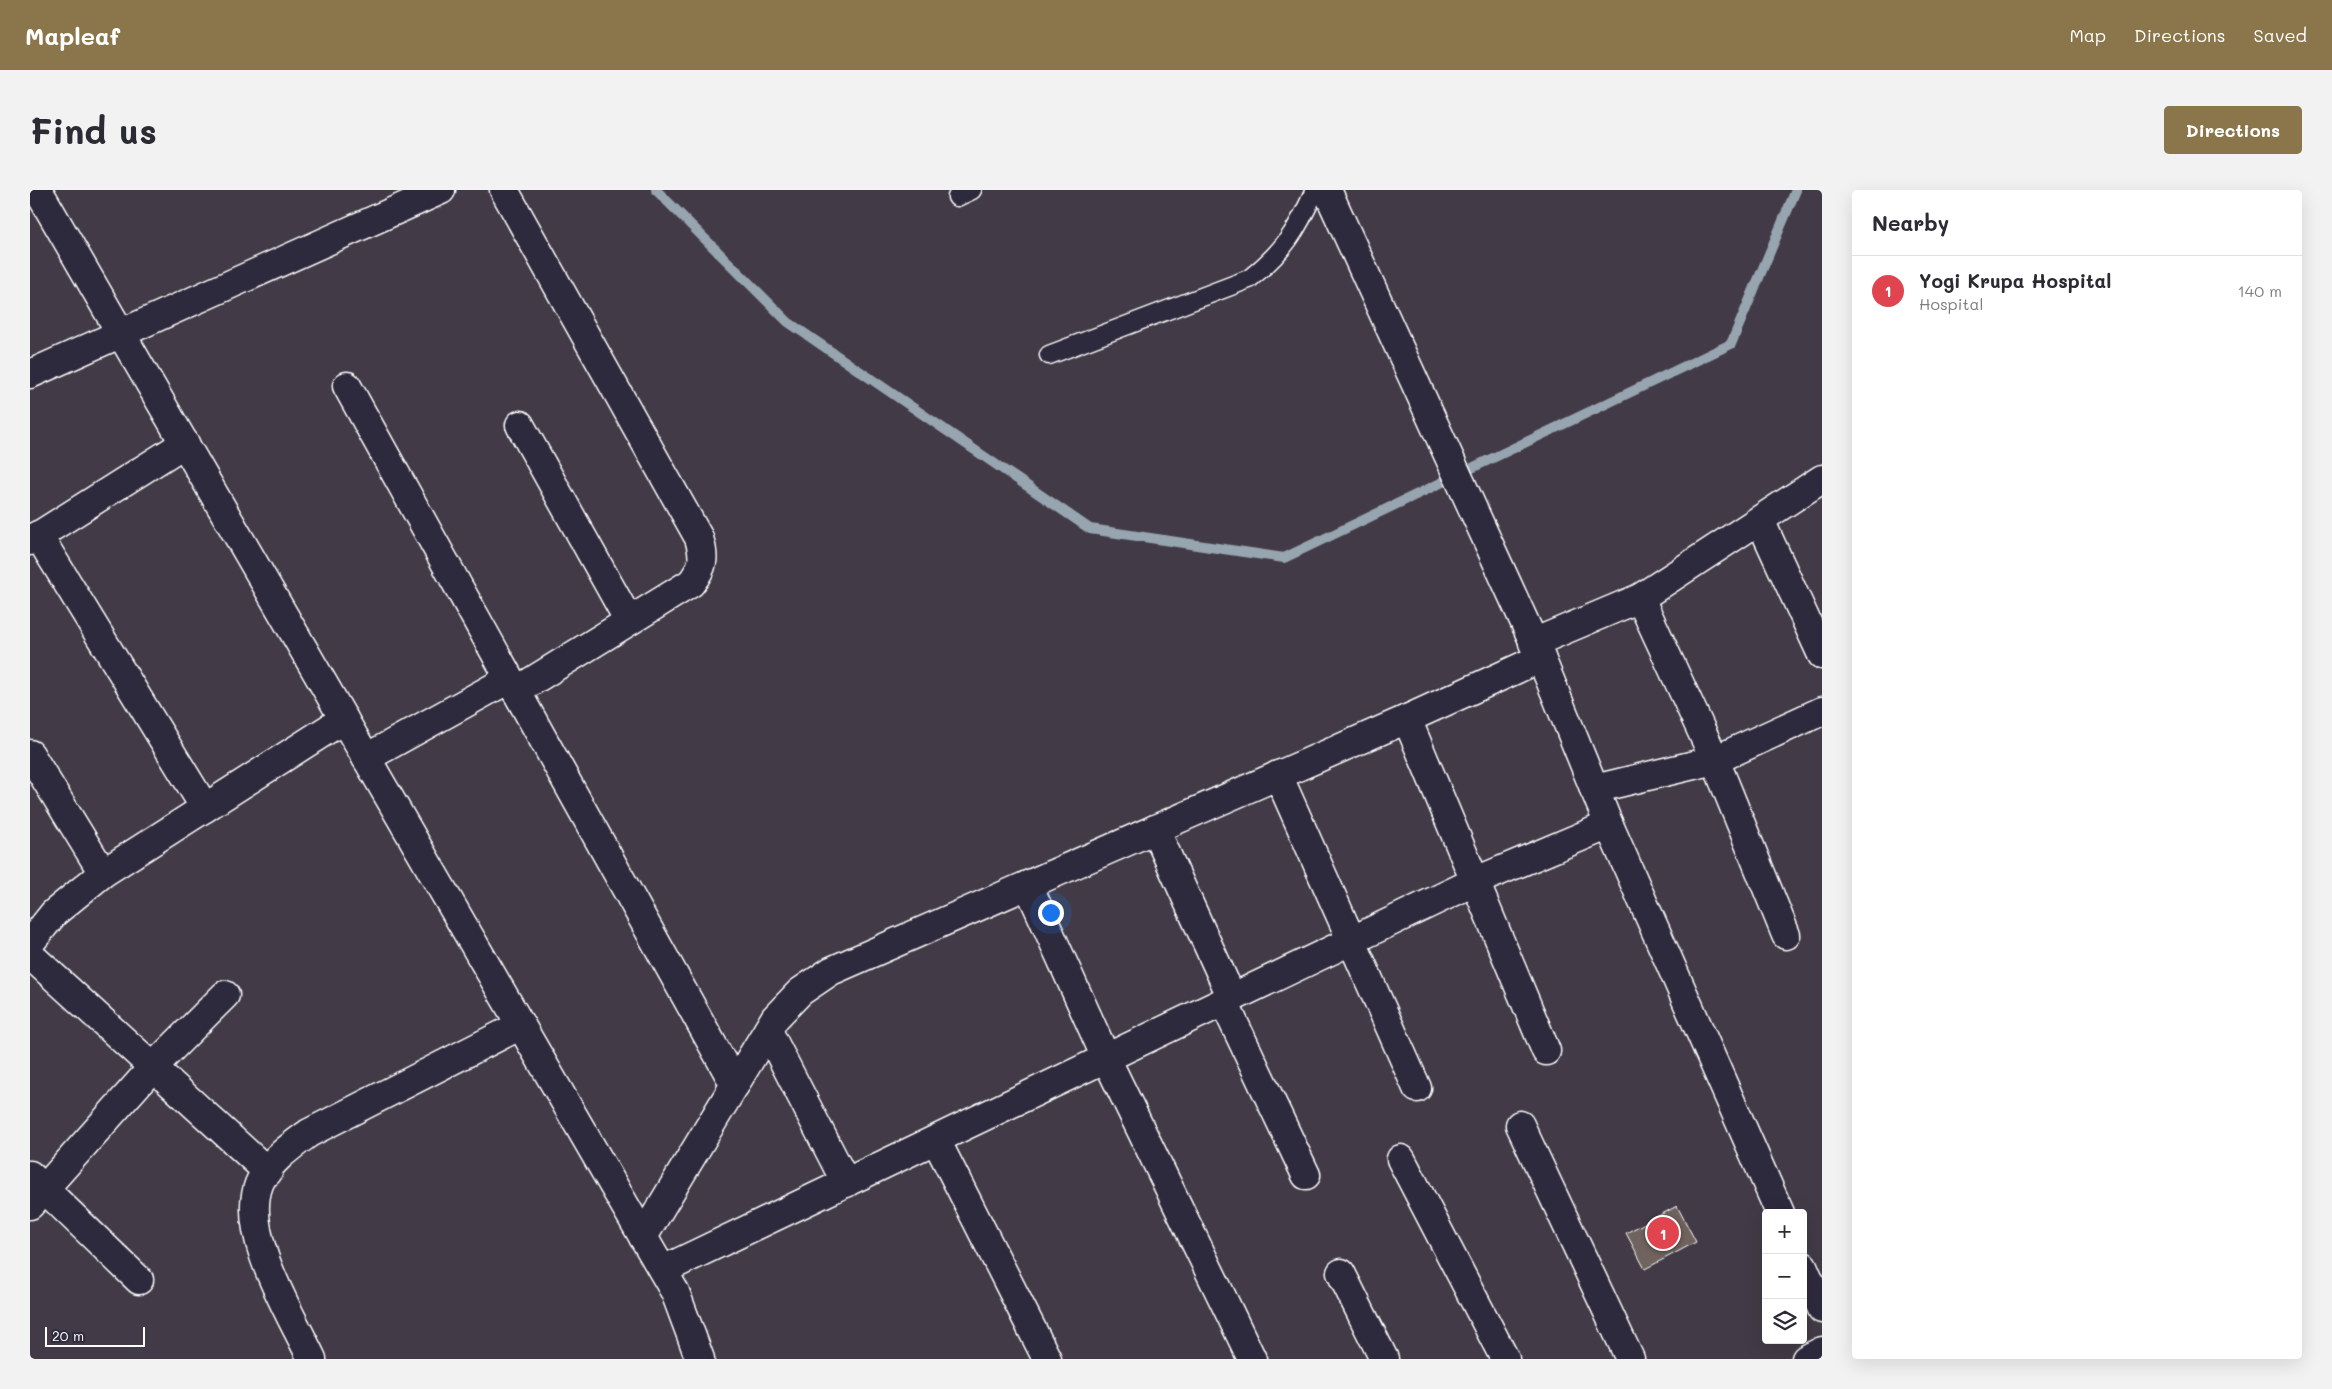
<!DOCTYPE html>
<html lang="en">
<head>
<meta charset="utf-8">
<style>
	body { margin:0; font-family:Mali,sans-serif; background:#f2f2f3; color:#2b2b33 }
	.controls { position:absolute; right:15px; bottom:15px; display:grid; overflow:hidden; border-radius:5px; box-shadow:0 5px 20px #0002 }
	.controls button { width:45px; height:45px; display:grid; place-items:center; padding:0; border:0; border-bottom:1px solid #e1e1e2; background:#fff; color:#2b2b33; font:25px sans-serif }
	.scale { position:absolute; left:15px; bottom:12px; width:100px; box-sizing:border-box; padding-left:5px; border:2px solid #fff; border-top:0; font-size:14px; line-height:18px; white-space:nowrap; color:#fff; -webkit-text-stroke:4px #2f2a3d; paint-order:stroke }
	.you { position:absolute; left:1020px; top:722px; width:18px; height:18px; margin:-12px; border:4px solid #fff; border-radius:50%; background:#1a73e8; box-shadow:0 0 0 8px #1a73e833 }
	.badge { display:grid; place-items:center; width:32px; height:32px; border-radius:50%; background:#8a764a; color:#fff; font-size:16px; font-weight:700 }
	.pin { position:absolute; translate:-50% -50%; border:2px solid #fff; box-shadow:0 1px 5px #0006 }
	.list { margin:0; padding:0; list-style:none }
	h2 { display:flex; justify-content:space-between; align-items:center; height:65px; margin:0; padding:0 20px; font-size:21px }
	h2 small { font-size:16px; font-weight:400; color:#7c7c81 }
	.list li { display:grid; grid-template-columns:32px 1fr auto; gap:15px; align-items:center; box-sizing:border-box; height:70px; padding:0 20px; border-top:1px solid #e1e1e2 }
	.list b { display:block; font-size:19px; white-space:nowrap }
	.list p { margin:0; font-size:16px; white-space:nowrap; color:#7c7c81 }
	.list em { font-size:16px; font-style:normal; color:#7c7c81 }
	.icon { flex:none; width:28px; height:28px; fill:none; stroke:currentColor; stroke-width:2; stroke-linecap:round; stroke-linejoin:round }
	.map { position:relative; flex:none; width:1792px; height:1169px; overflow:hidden; border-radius:5px }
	header { display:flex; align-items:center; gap:30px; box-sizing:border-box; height:70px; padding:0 25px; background:#8a764a; color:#fff }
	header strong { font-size:24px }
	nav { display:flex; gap:28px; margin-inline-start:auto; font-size:18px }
	.intro { display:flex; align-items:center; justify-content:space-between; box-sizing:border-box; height:120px; padding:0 30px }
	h1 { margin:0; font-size:35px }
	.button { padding:12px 22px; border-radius:5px; background:#8a764a; color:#fff; font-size:18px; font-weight:700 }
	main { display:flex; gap:30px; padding:0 30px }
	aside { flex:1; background:#fff; border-radius:5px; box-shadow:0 5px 20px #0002 }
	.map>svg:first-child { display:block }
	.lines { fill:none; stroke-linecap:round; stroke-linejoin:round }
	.stream { stroke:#97a5b0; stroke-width:10 }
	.building { fill:#6f635e; stroke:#fff }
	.lane-casing { stroke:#fff; stroke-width:21 }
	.street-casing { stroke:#fff; stroke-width:31 }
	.secondary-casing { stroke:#fff; stroke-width:31 }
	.lane { stroke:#2f2a3d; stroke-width:18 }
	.street { stroke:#2f2a3d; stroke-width:28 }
	.secondary { stroke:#2f2a3d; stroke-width:28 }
</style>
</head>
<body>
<header>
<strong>Mapleaf</strong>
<nav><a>Map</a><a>Directions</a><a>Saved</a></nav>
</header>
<div class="intro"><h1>Find us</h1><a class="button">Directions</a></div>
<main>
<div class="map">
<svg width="1792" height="1169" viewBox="0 0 1792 1169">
	<rect width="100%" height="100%" fill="#423b47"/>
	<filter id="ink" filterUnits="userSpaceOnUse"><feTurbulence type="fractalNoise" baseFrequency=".02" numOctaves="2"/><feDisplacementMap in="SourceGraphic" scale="10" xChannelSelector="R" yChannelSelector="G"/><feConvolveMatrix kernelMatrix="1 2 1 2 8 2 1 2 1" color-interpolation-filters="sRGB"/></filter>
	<g filter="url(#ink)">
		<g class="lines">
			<path class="stream" d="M626 0 758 132 1060 339 1254 368 1701 154 1766 0"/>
		</g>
		<path class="building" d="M1647 1016 1666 1052 1615 1079 1596 1043Z"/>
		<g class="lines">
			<g class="lane-casing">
				<g id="lane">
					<path d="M927 7 942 0"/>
					<path d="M1019 165 1219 89C1254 61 1267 41 1285 0"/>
				</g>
			</g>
			<g class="street-casing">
				<g id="street">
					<path d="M8 0 645 1102 670 1169"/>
					<path d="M474 0 669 348C675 368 674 376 661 393L486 501"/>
					<path d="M0 184 411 0"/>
					<path d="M317 196 705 895"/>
					<path d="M490 235 599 431"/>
					<path d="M1730 330 1792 465"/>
					<path d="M8 345 175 618"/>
					<path d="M0 351 155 253"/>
					<path d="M1610 408 1685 570 1756 745"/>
					<path d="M1503 453 1610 408 1792 289"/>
					<path d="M1377 529 1516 861"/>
					<path d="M0 564 73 683"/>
					<path d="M336 568 479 489"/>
					<path d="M1248 585 1387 898"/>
					<path d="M1564 599 1685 570 1792 521"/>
					<path d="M1125 639 1202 808"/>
					<path d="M998 695 1076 868 1222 1169"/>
					<path d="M0 753 24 723 73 683 314 529"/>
					<path d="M0 765 238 982"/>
					<path d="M1194 812 1276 985"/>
					<path d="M738 841 816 993"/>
					<path d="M1490 935 1600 1169"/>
					<path d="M906 950 1017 1169"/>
					<path d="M1371 969 1475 1169"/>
					<path d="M0 985 109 1090"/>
					<path d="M0 1015 123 877 195 805"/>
					<path d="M613 1047 745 828 770 802 801 781 1377 529 1511 468"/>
					<path d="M633 1080 1446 691 1579 635"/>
					<path d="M1311 1083 1354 1169"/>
					<path d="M282 1169C261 1124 210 1044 229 994 238 972 260 957 279 943L491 835"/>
					<path d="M1776 1169 1792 1161"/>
				</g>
			</g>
			<g class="secondary-casing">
				<g id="secondary">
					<path d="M1297 0 1511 468 1579 635 1750 1023"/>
					<path d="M1773 1076 1792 1119"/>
				</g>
			</g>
			<use href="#lane" class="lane"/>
			<use href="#street" class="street"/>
			<use href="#secondary" class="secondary"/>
		</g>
	</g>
</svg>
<div class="controls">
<button>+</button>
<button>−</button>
<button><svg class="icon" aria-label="layers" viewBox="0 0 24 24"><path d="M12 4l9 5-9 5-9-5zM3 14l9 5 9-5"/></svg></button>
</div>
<div class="scale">20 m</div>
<div class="you"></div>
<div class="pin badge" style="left:1633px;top:1043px;background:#e0444e">1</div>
</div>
<aside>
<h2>Nearby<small></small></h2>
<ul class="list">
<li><span class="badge" style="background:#e0444e">1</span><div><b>Yogi Krupa Hospital</b><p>Hospital</p></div><em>140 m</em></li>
</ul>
</aside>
</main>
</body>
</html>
